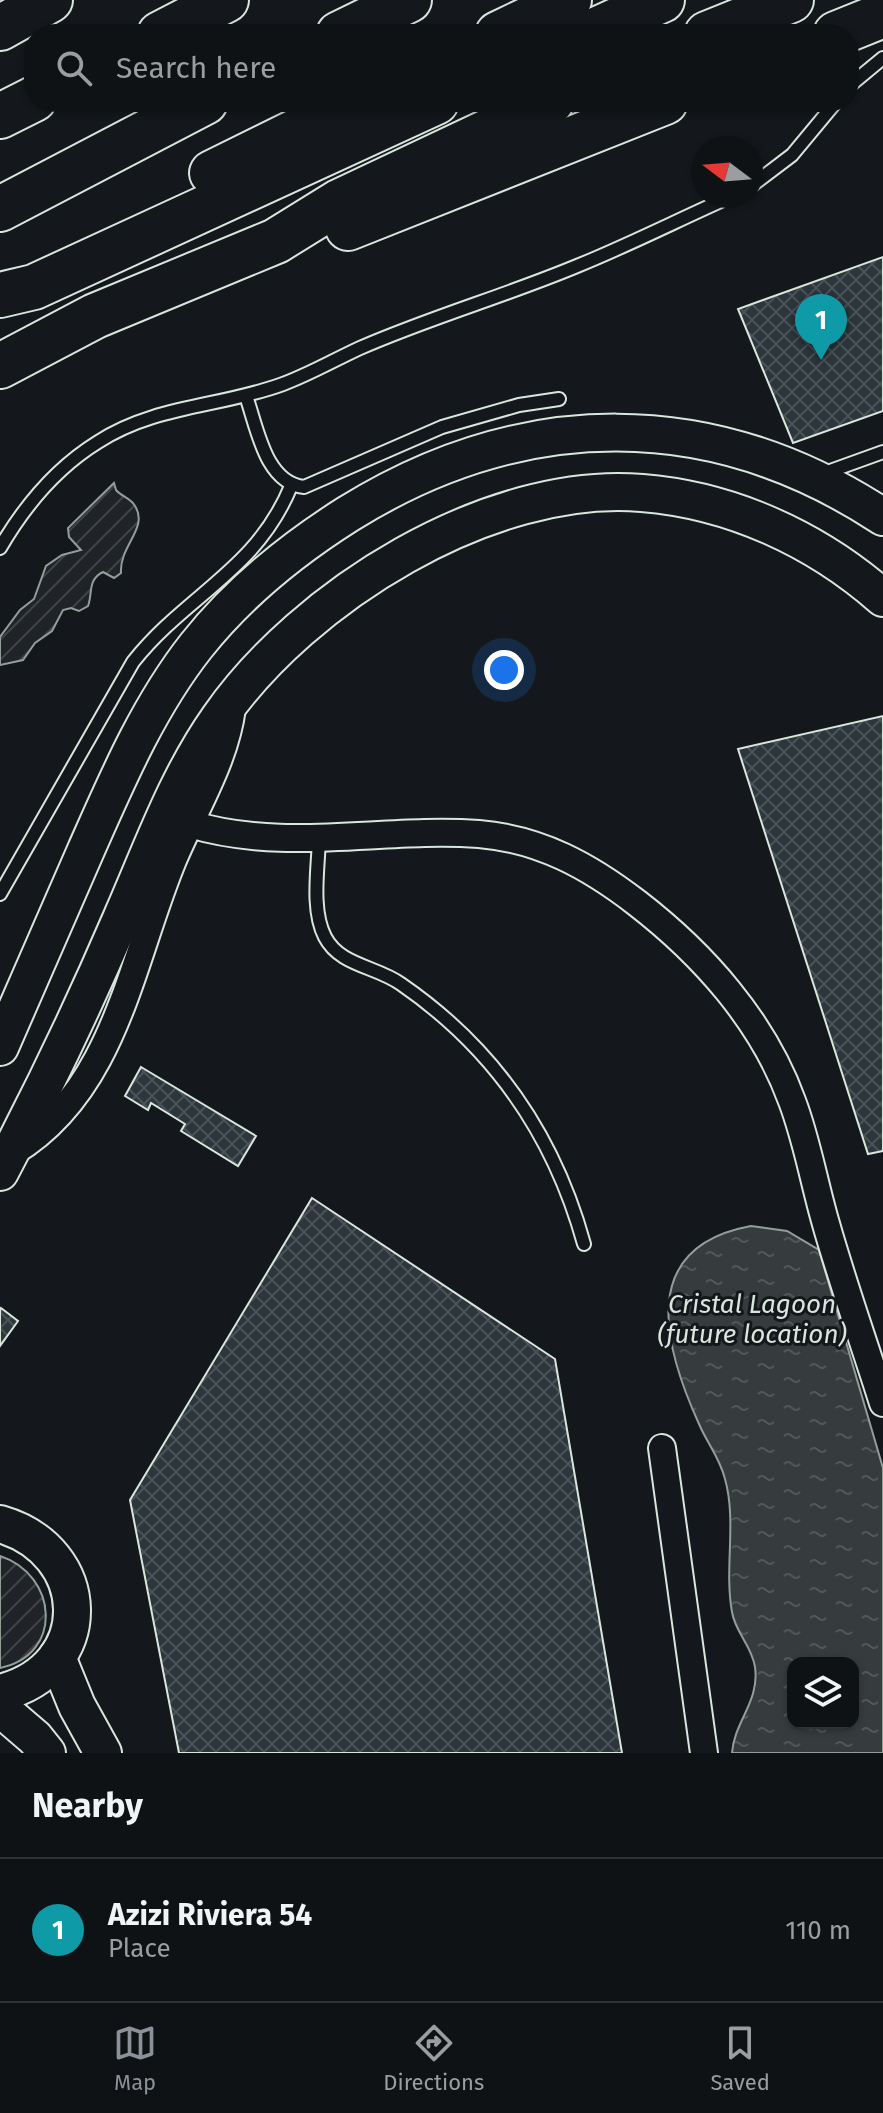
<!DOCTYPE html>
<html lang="en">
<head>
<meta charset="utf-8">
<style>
	body { margin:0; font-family:"Fira Sans",sans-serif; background:#1d2022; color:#f1f3f6 }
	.controls { position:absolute; right:24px; bottom:24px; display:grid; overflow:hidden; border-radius:16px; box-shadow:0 2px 6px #0004 }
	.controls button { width:72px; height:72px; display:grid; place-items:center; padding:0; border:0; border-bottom:2px solid #2f3234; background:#0f1215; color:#f1f3f6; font:40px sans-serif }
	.compass { position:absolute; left:691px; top:136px; width:72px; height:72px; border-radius:50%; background:#0f1215; box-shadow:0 2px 6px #0004; rotate:286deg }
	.you { position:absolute; left:504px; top:670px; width:28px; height:28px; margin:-20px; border:6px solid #fff; border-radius:50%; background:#1a73e8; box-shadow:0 0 0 12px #1a73e833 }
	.badge { display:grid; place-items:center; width:52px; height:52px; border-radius:50%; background:#8c9099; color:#fff; font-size:26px; font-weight:700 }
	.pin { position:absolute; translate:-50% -66px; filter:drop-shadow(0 2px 4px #0008) }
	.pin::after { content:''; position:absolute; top:42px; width:28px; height:24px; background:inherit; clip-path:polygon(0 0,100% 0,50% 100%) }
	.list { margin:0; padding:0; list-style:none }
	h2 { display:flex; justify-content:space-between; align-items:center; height:104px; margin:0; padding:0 32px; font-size:34px }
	h2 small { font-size:26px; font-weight:400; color:#9b9ea0 }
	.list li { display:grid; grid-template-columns:52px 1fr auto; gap:24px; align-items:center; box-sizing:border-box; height:144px; padding:0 32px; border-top:2px solid #2f3234 }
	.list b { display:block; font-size:30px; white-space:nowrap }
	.list p { margin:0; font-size:26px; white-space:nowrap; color:#9b9ea0 }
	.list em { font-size:26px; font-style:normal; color:#9b9ea0 }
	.icon { flex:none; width:44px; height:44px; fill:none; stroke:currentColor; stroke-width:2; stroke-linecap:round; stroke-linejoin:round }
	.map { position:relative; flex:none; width:883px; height:1753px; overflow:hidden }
	.search { position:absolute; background:#0f1215; box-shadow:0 2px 6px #0004; left:24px; right:24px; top:24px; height:88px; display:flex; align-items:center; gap:20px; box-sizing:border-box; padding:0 28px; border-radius:32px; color:#9b9ea0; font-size:30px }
	.sheet { height:248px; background:#0f1215 }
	nav { display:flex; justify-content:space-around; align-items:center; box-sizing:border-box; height:112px; border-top:2px solid #2f3234; background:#0f1215; font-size:22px; color:#9b9ea0 }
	nav a { display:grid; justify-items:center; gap:4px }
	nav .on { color:#8c9099 }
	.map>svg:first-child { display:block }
	.garden { fill:url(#garden-furrows); stroke:#939e99; stroke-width:2 }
	.water { fill:url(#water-ripples); stroke:#939e99; stroke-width:2; fill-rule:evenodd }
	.building { fill:url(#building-cross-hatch); stroke:#d8e6dc; stroke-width:2 }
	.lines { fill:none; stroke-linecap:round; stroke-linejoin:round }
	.lane-casing { stroke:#d8e6dc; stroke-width:16 }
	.street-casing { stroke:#d8e6dc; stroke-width:30 }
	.secondary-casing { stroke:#d8e6dc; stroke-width:40 }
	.highway-casing { stroke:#d8e6dc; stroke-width:48 }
	.lane { stroke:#14181c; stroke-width:12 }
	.street { stroke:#14181c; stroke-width:26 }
	.secondary { stroke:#14181c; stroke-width:36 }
	.highway { stroke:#14181c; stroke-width:44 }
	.labels { text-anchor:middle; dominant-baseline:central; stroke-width:6; stroke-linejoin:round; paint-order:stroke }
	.water-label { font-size:26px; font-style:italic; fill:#d8e6dc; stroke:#14181c }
</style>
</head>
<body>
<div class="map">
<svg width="883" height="1753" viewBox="0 0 883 1753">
	<defs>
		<pattern id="garden-furrows" width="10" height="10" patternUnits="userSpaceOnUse" patternTransform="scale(2)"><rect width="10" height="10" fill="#202428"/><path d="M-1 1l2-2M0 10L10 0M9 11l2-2" fill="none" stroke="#404447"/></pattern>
		<pattern id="water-ripples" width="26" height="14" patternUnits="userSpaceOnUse" patternTransform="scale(2)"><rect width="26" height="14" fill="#363b3e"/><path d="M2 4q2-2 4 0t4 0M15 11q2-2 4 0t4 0" fill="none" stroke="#525759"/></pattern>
		<pattern id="building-cross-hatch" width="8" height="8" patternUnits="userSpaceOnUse" patternTransform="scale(2)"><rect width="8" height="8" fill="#2c363c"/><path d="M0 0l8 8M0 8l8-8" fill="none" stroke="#4a5358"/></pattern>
	</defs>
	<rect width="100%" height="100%" fill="#14181c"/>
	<g class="garden">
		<path d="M114 483 116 490C122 497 131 498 135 506 149 528 119 546 121 573L114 578 103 572C87 580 93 593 88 606L79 611 71 608 63 610 52 631 35 643 23 660 0 665V637L20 610 34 599 46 566 62 555 81 550 69 537 68 528Z"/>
		<path d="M0 1556C58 1575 64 1655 0 1668Z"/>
	</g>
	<path class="water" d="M751 1226 787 1231 819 1250 883 1468V1753H732C734 1722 760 1701 755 1667 752 1646 735 1632 732 1612 724 1568 737 1522 725 1479 720 1458 707 1443 699 1424 664 1347 636 1247 751 1226ZM793 1663H853V1723H793Z"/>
	<g class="building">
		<path d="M883 257V411L793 443 738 309Z"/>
		<path d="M883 716V1151L868 1154 738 749Z"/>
		<path d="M141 1067 256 1136 238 1166 181 1131 185 1124 151 1103 148 1110 125 1096Z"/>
		<path d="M312 1198 555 1359 622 1753H179L130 1500Z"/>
		<path d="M1 1308 18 1321 0 1346V1310Z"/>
	</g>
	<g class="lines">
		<g class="lane-casing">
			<g id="lane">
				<path d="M849 86 883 58"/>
				<path d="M751 186 792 155 836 102"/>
				<path d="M246 396C257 427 265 483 304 487L442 427 519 405 559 399"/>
				<path d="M822 474 883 452"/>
				<path d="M0 548C25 505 56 468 98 442 155 405 221 407 283 384 310 374 334 360 360 348 431 317 505 296 577 266 629 245 680 219 732 196"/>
				<path d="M319 839C318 869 311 910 325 937 340 966 376 966 401 984 494 1048 554 1135 584 1244"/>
				<path d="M0 894 133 662C187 594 256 571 291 486"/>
			</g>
		</g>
		<g class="street-casing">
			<g id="street">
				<path d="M190 824C285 853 382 827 479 834 540 839 589 866 637 903 703 954 763 1021 792 1101 807 1140 814 1183 826 1224 843 1284 864 1343 883 1403"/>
				<path d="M13 1152C115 1091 131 961 173 860 194 810 225 762 232 708"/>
				<path d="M662 1448 704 1753"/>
			</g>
		</g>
		<g class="secondary-casing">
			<g id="secondary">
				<path d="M0 1047C29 981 57 916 86 850 117 780 148 707 196 646 238 593 291 550 348 514 522 406 711 404 883 517"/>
				<path d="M0 1172C44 1089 84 1005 121 919 151 851 176 779 219 718 303 597 489 480 642 493 731 500 816 539 883 598"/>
				<path d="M0 1524C94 1551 98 1669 0 1693"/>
				<path d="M57 1657 77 1706 103 1753"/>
				<path d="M0 1708 35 1738 47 1753"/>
			</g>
		</g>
		<g class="highway-casing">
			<g id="highway">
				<path d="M0 28 50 0"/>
				<path d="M160 34 226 0"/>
				<path d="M339 34 409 0"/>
				<path d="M498 34 569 0"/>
				<path d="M587 34 662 0"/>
				<path d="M707 34 791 0"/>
				<path d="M836 34 883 15"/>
				<path d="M0 116 34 99"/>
				<path d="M212 173 356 102"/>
				<path d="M0 209 205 102"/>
				<path d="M348 228 665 102"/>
				<path d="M0 295 34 287 436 102"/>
				<path d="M0 366 95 316 276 241 339 202 551 102"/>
			</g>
		</g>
		<use href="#lane" class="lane"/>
		<use href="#street" class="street"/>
		<use href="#secondary" class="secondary"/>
		<use href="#highway" class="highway"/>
	</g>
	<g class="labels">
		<g class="water-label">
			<text x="752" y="1304">Cristal Lagoon<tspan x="752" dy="30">(future location)</tspan></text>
		</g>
	</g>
</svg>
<div class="controls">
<button><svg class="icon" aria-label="layers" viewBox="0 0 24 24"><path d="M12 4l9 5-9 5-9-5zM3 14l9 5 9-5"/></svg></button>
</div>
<svg class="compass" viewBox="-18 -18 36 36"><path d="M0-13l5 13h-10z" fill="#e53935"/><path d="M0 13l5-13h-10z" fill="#9b9ea0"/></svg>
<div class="you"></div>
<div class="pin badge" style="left:821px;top:360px;background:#0f9aa8">1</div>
<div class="search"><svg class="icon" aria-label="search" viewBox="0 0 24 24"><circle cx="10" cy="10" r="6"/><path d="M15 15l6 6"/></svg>Search here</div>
</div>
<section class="sheet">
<h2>Nearby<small></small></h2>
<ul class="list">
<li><span class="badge" style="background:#0f9aa8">1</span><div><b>Azizi Riviera 54</b><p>Place</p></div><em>110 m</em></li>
</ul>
</section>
<nav>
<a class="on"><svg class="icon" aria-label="map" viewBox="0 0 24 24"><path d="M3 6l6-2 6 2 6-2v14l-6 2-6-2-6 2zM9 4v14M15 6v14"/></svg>Map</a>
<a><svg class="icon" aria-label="directions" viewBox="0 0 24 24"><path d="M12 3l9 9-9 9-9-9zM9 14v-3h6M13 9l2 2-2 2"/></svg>Directions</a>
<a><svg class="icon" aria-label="saved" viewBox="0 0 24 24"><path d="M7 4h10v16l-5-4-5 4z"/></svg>Saved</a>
</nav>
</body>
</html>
